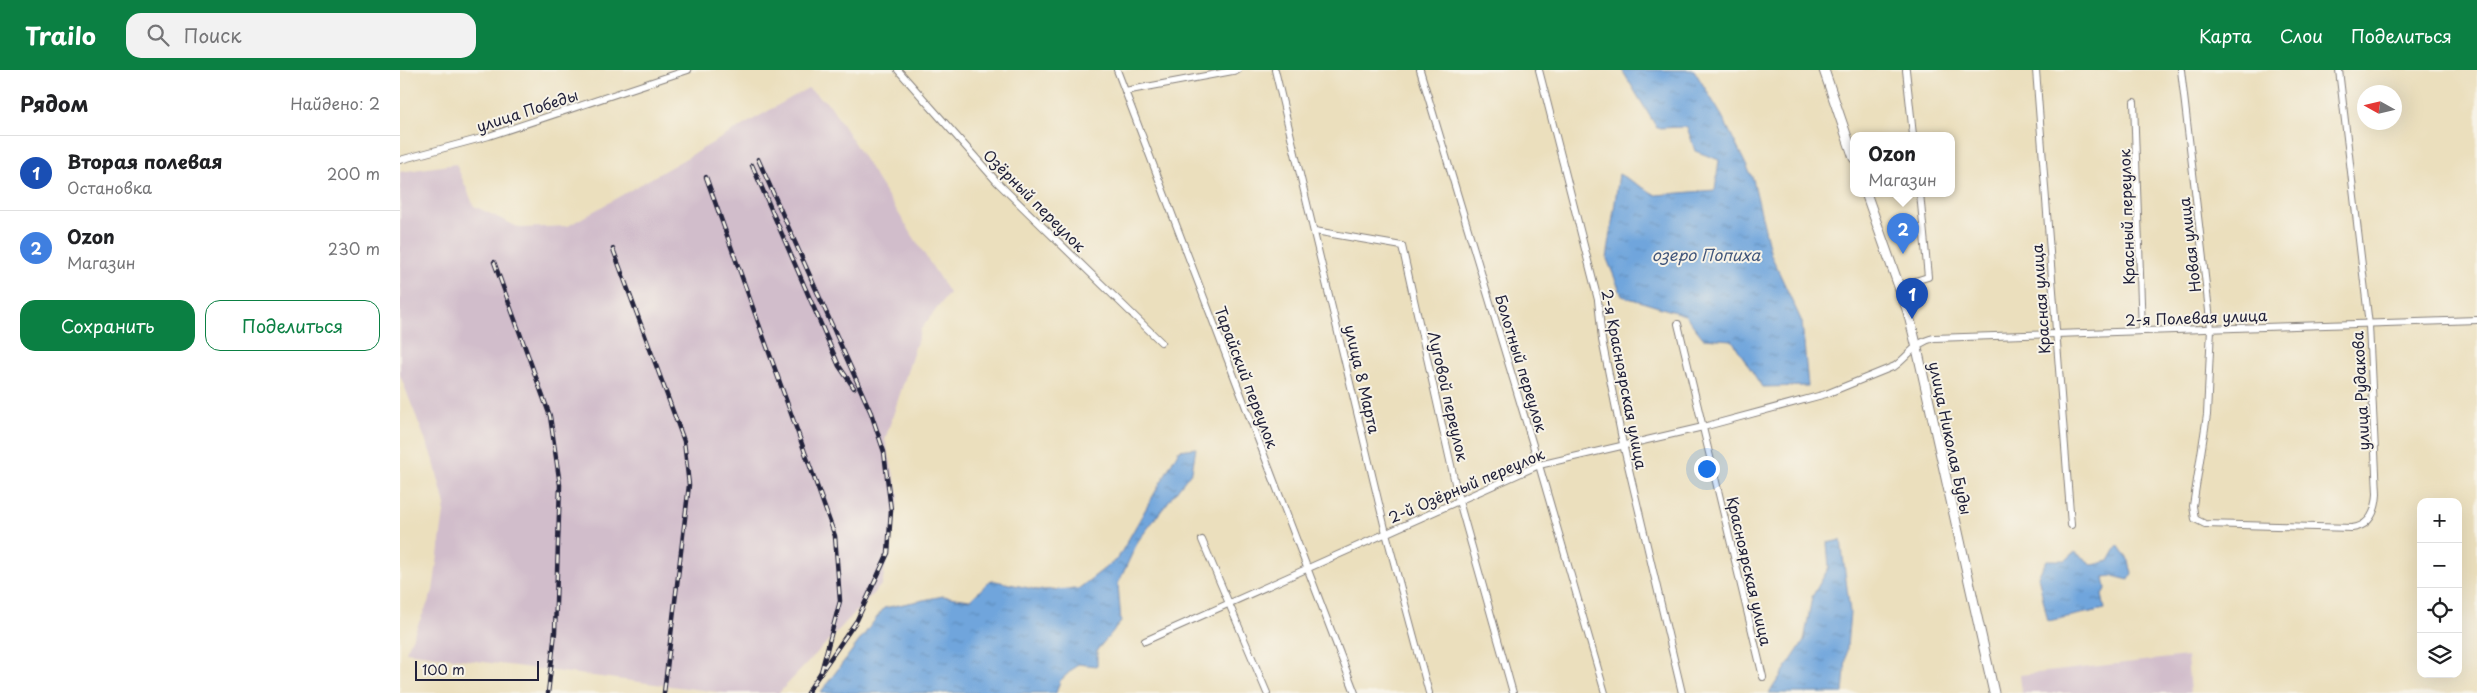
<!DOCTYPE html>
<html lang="ru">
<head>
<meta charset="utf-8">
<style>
	body { margin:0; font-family:"Playpen Sans",sans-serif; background:#f2f2f2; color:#202124 }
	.controls { position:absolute; right:15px; bottom:15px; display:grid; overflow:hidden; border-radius:10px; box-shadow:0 5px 20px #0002 }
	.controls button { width:45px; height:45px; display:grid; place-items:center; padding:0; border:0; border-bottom:1px solid #e0e0e0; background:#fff; color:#202124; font:25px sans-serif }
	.compass { position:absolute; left:1957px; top:15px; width:45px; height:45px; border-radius:50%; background:#fff; box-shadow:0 5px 20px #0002; rotate:278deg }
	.scale { position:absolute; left:15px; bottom:12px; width:124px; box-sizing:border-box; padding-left:5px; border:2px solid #22223b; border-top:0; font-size:14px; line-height:18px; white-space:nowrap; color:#22223b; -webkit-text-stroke:4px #f7f3e8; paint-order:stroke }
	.you { position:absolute; left:1306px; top:398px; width:18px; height:18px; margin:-12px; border:4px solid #fff; border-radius:50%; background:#1a73e8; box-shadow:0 0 0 8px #1a73e833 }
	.badge { display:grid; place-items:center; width:32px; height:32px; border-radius:50%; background:#0b8043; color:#fff; font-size:16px; font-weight:700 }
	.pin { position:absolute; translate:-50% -41px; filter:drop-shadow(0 1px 2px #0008) }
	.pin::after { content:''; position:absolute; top:26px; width:18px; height:15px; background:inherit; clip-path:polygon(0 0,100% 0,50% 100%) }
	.popup { position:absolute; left:1450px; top:62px; width:105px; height:65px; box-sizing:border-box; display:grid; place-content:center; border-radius:10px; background:#fff; filter:drop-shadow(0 1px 4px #0005); font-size:16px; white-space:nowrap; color:#757577 }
	.popup b { font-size:19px; color:#202124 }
	.popup::after { content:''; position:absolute; left:50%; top:100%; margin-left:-10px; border:10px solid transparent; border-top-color:#fff }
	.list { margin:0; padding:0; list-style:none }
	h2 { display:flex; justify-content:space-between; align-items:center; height:65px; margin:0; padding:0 20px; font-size:21px }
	h2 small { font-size:16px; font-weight:400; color:#757577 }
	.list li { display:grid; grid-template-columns:32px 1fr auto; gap:15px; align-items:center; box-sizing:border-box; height:75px; padding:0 20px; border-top:1px solid #e0e0e0 }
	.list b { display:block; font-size:19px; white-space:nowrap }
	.list p { margin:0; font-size:16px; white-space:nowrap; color:#757577 }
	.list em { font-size:16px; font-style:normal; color:#757577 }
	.actions { display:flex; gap:10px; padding:15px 20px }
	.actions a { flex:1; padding:11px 0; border:1px solid #0b8043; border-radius:15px; text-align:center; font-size:18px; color:#0b8043 }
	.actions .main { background:#0b8043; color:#fff }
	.icon { flex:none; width:28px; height:28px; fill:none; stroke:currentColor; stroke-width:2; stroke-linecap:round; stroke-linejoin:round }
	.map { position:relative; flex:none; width:2077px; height:623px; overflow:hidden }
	header { display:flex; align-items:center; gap:30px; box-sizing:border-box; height:70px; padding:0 25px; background:#0b8043; color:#fff }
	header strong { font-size:24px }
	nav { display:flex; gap:28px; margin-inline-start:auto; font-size:18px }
	.search { width:350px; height:45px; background:#f2f2f2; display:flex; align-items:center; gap:12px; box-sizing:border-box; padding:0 18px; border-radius:15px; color:#757577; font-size:19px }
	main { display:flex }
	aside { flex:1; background:#fff }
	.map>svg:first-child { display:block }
	.industrial { fill:#d1bdcb }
	.water { fill:url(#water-ripples); stroke:#48648c }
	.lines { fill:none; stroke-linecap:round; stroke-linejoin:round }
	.minor-casing { stroke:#86807c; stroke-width:8 }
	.tertiary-casing { stroke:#86807c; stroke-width:11 }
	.minor { stroke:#fff; stroke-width:6 }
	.tertiary { stroke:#fff; stroke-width:9 }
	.rail-casing { stroke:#22223b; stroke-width:4.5 }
	.rail { stroke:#f7f3e8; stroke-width:2.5; stroke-dasharray:8; stroke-linecap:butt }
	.labels { text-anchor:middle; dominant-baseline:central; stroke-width:4; stroke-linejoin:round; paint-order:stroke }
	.street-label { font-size:15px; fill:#22223b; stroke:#f7f3e8 }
	.water-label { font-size:16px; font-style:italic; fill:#41567b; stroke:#f7f3e8 }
</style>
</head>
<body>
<header>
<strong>Trailo</strong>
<div class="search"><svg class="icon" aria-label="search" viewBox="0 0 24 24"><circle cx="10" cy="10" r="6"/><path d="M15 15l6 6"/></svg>Поиск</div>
<nav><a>Карта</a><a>Слои</a><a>Поделиться</a></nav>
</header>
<main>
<aside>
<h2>Рядом<small>Найдено: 2</small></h2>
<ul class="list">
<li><span class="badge" style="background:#1a4fb4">1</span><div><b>Вторая полевая</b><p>Остановка</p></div><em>200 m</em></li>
<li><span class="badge" style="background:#3f7fe0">2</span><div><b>Ozon</b><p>Магазин</p></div><em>230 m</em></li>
</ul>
<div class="actions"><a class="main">Сохранить</a><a>Поделиться</a></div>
</aside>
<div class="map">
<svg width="2077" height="623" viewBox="0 0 2077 623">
	<defs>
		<pattern id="water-ripples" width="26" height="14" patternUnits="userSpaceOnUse" patternTransform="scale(1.25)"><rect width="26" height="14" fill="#6fa5dc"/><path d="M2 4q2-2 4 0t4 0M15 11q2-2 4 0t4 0" fill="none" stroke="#5b86b4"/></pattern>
	</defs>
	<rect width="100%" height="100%" fill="#f7f3e8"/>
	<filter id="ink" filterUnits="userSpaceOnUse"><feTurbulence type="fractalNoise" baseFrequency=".02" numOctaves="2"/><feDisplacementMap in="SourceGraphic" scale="10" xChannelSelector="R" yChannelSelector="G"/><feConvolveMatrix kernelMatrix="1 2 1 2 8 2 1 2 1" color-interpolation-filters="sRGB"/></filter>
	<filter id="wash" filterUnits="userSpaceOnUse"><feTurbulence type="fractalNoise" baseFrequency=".0096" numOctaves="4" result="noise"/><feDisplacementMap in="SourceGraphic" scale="20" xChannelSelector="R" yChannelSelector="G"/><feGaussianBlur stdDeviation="1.12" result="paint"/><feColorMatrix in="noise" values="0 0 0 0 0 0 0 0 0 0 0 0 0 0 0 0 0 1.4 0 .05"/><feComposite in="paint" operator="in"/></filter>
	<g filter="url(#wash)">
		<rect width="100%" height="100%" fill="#ebdfbd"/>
		<g class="industrial">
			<path d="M408 18 430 35 549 223 521 259 485 370 499 426 482 514 379 623H325L6 582 33 521 45 435 34 392 0 305V102L56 94 74 136 120 158 168 156Z"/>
			<path d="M1787 586 1790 623H1622L1620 605Z"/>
		</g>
		<g class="water">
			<path d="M1222 0H1294L1322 46 1353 109 1371 185 1402 252 1408 316 1362 317 1332 270 1303 268 1285 245 1222 226 1207 189 1219 104 1256 125 1315 120 1319 90 1295 81 1287 57 1257 58Z"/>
			<path d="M796 378 792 401 738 471 718 514 721 552 697 580V596L678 594 660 611 656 623H420L484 538 543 526 570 530 591 510 638 520 678 519 718 488 779 380Z"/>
			<path d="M1441 470 1450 542 1443 623H1369L1404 571 1412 527 1429 497 1427 473Z"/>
			<path d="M1718 475 1729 491 1732 504 1729 510 1713 506 1704 507 1706 519 1702 525 1705 539 1648 551 1638 506 1647 490H1666L1675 482 1693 495 1709 491Z"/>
		</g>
	</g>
	<g filter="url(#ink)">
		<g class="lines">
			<g class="minor-casing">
				<g id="minor">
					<path d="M498 0 598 113 761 272"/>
					<path d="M717 0 955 623"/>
					<path d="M875 0 986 463 1029 623"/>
					<path d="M1020 0 1139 395 1205 623"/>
					<path d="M1139 0 1198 230 1202 270 1223 374 1282 623"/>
					<path d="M1506 0 1513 65"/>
					<path d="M1636 0 1671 455"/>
					<path d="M1781 0 1811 258 1807 345 1793 436 1795 449 1805 454 1952 458C1970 456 1976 441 1977 424L1969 255 1939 0"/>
					<path d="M725 21 838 0"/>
					<path d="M1734 32 1742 261"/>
					<path d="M0 90 89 66 288 0"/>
					<path d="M915 161 1002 176 1059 431 1113 623"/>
					<path d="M1499 216 1528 207 1520 123"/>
					<path d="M1278 254 1363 607"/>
					<path d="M802 470 867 623"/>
					<path d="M745 571 1139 395 1303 357 1426 324 1495 296C1509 286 1515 272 1534 268L2077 250"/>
				</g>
			</g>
			<g class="tertiary-casing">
				<g id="tertiary">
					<path d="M1424 0 1454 88"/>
					<path d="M1466 123 1508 242 1516 274 1594 623"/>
				</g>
			</g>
			<use href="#minor" class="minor"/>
			<use href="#tertiary" class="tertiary"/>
			<g class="rail-casing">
				<g id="rail">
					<path d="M358 89 471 343 484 382 491 440 488 483 457 550 421 602"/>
					<path d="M352 95 439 296 454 318"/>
					<path d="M306 107 435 466 440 531 421 602 407 623"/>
					<path d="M213 179 284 371 289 415 264 623"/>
					<path d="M94 192 150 346 160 415 155 562 148 623"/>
				</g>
			</g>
			<use href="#rail" class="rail"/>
		</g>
	</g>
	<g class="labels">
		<g class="street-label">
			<text transform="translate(127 40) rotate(-18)">улица Победы</text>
			<text transform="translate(635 130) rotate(45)">Озёрный переулок</text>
			<text transform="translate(1726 147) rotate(-92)">Красный переулок</text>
			<text transform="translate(1789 175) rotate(-97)">Новая улица</text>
			<text transform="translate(1640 229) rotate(-94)">Красная улица</text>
			<text transform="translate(1796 247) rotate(-2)">2-я Полевая улица</text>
			<text transform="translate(1122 293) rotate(73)">Болотный переулок</text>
			<text transform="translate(847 307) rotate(69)">Тарайский переулок</text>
			<text transform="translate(963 309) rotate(77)">улица 8 Марта</text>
			<text transform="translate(1225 309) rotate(79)">2-я Красноярская улица</text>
			<text transform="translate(1960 321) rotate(-93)">улица Рудакова</text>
			<text transform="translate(1049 326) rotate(77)">Луговой переулок</text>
			<text transform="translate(1551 368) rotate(78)">улица Николая Буды</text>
			<text transform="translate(1066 415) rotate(-23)">2-й Озёрный переулок</text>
			<text transform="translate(1350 501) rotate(77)">Красноярская улица</text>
		</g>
		<g class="water-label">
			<text x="1306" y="184">озеро Попиха</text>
		</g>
	</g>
</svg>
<div class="controls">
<button>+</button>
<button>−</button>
<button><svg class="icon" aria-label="locate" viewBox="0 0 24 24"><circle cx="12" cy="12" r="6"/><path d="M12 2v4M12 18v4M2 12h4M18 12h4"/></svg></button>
<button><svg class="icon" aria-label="layers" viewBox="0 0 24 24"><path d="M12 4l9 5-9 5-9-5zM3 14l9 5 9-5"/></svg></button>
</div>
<svg class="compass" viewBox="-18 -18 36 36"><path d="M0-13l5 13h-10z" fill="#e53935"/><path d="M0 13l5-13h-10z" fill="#757577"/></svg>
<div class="scale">100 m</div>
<div class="you"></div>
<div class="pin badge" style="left:1512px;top:249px;background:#1a4fb4">1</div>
<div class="pin badge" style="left:1503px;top:184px;background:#3f7fe0">2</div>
<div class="popup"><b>Ozon</b>Магазин</div>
</div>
</main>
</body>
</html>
